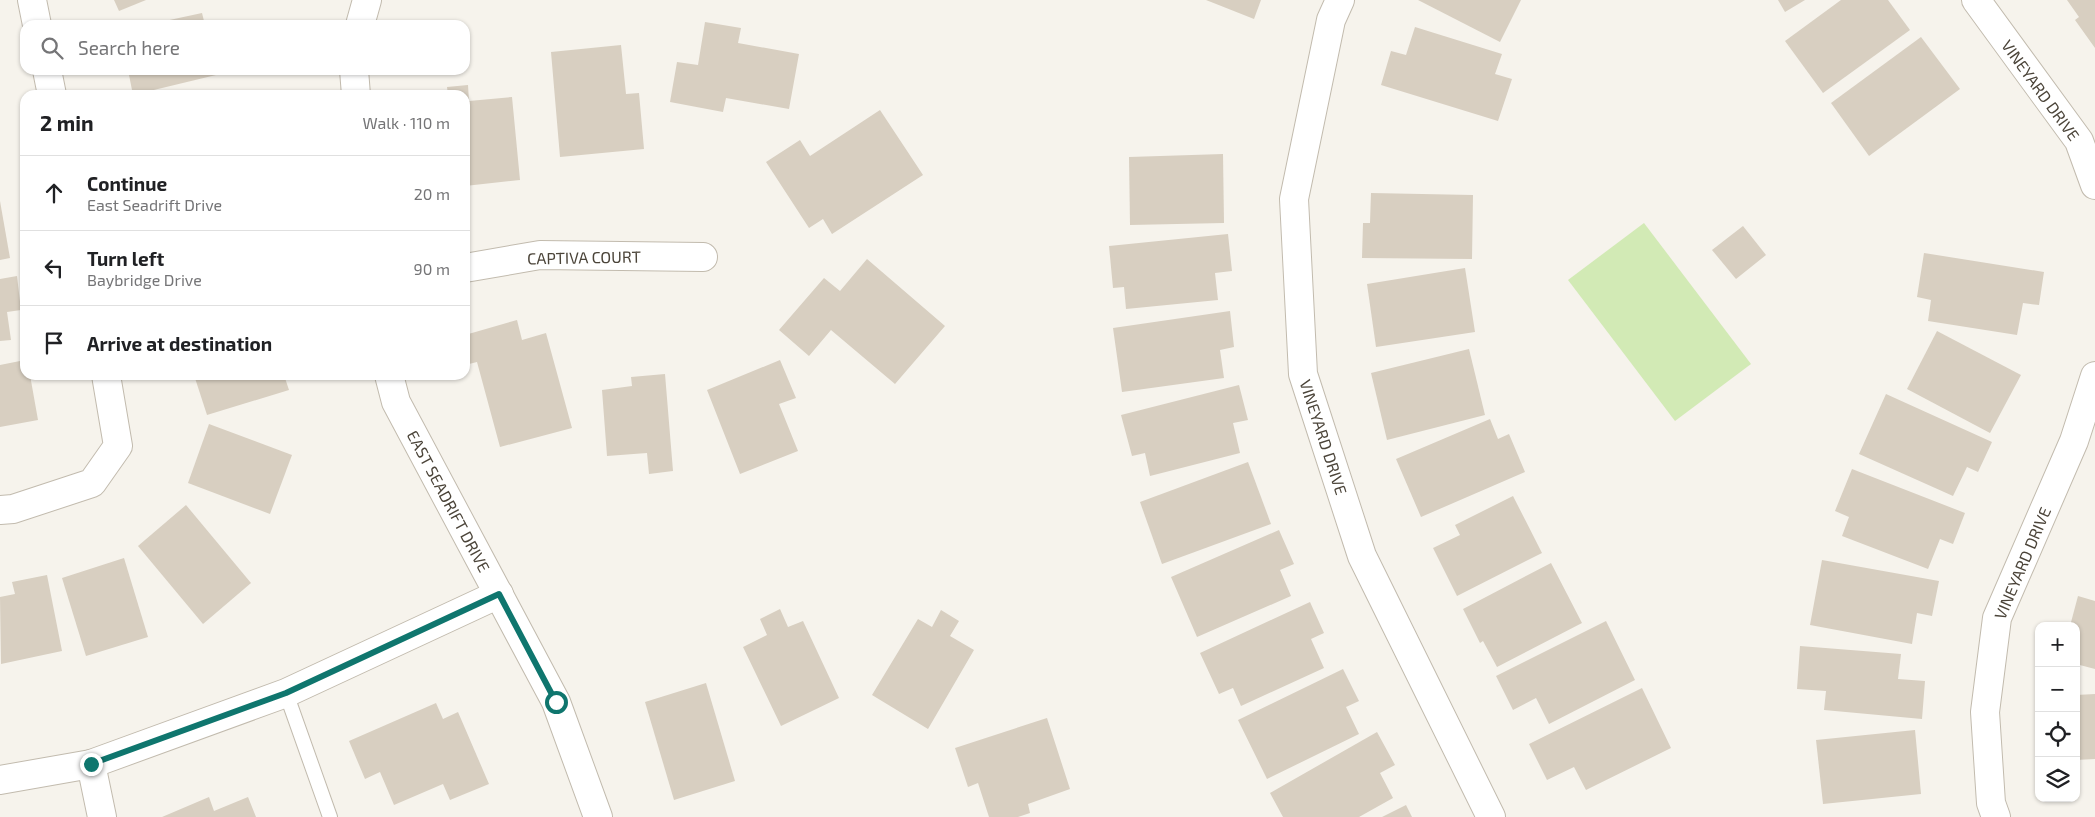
<!DOCTYPE html>
<html lang="en">
<head>
<meta charset="utf-8">
<style>
	body { margin:0; font-family:"Exo 2",sans-serif; background:#f2f2f2; color:#202124 }
	.controls { position:absolute; right:15px; bottom:15px; display:grid; overflow:hidden; border-radius:10px; box-shadow:0 1px 4px #0004 }
	.controls button { width:45px; height:45px; display:grid; place-items:center; padding:0; border:0; border-bottom:1px solid #e0e0e0; background:#fff; color:#202124; font:25px sans-serif }
	.stop { position:absolute; width:15px; height:15px; margin:-11px; border:4px solid #0f766e; border-radius:50%; background:#fff }
	.stop.end { background:#0f766e; border-color:#fff; box-shadow:0 1px 5px #0008 }
	.list { margin:0; padding:0; list-style:none }
	h2 { display:flex; justify-content:space-between; align-items:center; height:65px; margin:0; padding:0 20px; font-size:21px }
	h2 small { font-size:16px; font-weight:400; color:#757577 }
	.list li { display:grid; grid-template-columns:32px 1fr auto; gap:15px; align-items:center; box-sizing:border-box; height:75px; padding:0 20px; border-top:1px solid #e0e0e0 }
	.list b { display:block; font-size:19px; white-space:nowrap }
	.list p { margin:0; font-size:16px; white-space:nowrap; color:#757577 }
	.list em { font-size:16px; font-style:normal; color:#757577 }
	.icon { flex:none; width:28px; height:28px; fill:none; stroke:currentColor; stroke-width:2; stroke-linecap:round; stroke-linejoin:round }
	.map { position:relative; flex:none; width:2095px; height:817px; overflow:hidden }
	.search { position:absolute; background:#fff; box-shadow:0 1px 4px #0004; left:20px; top:20px; width:450px; height:55px; display:flex; align-items:center; gap:12px; box-sizing:border-box; padding:0 18px; border-radius:15px; color:#757577; font-size:19px }
	.panel { position:absolute; background:#fff; box-shadow:0 1px 4px #0004; left:20px; top:90px; width:450px; height:290px; border-radius:15px }
	.map>svg:first-child { display:block }
	.green { fill:#d2eab5 }
	.building { fill:#d8cfc1 }
	.lines { fill:none; stroke-linecap:round; stroke-linejoin:round }
	.service-casing { stroke:#c2bbae; stroke-width:16 }
	.minor-casing { stroke:#c2bbae; stroke-width:30 }
	.service { stroke:#fff; stroke-width:14 }
	.minor { stroke:#fff; stroke-width:28 }
	.route { stroke:#0f766e; stroke-width:6 }
	.labels { text-anchor:middle; dominant-baseline:central; stroke-width:4.5; stroke-linejoin:round; paint-order:stroke }
	.street-label { font-size:16px; fill:#4b4439; stroke:#fff }
</style>
</head>
<body>
<div class="map">
<svg width="2095" height="817" viewBox="0 0 2095 817">
	<rect width="100%" height="100%" fill="#f6f3ec"/>
	<path class="green" d="M1644 223 1751 364 1675 421 1568 280Z"/>
	<g class="building">
		<path d="M114 0H146L119 11Z"/>
		<path d="M1206 0H1261L1254 19Z"/>
		<path d="M1418 0H1521L1500 42Z"/>
		<path d="M1778 0H1805L1785 12Z"/>
		<path d="M1841 0H1888L1910 30 1823 93 1785 41Z"/>
		<path d="M2067 0H2095V48L2075 20 2079 17Z"/>
		<path d="M202 13 205 25H151V24Z"/>
		<path d="M705 22 741 28 738 43 799 54 789 109 726 98 723 112 670 102 677 62 698 65Z"/>
		<path d="M1415 27 1502 54 1495 74 1512 79 1498 121 1381 85 1391 51 1406 55Z"/>
		<path d="M1921 37 1960 89 1869 156 1831 103Z"/>
		<path d="M621 45 626 94 639 93 644 149 560 157 551 52Z"/>
		<path d="M128 70H215L216 75 133 95Z"/>
		<path d="M468 85 469 101 512 97 520 180 465 186V95H448L447 87Z"/>
		<path d="M226 90 227 95H210V94Z"/>
		<path d="M880 110 923 175 832 234 823 219 809 228 766 162 800 140 810 156Z"/>
		<path d="M1223 154 1224 223 1130 225 1129 157Z"/>
		<path d="M1371 193 1473 195 1472 259 1362 258 1363 223H1370Z"/>
		<path d="M0 201 10 258 0 260Z"/>
		<path d="M1743 226 1766 255 1736 279 1712 250Z"/>
		<path d="M1228 234 1232 271 1215 273 1218 300 1126 309 1124 287 1113 288 1109 246Z"/>
		<path d="M1924 253 2044 272 2039 305 2023 303 2017 335 1928 321 1931 300 1917 297Z"/>
		<path d="M867 259 945 326 895 384 831 330 809 356 779 330 824 278 840 291Z"/>
		<path d="M1465 268 1475 332 1376 347 1367 284Z"/>
		<path d="M17 276 21 310 7 312 11 340 0 341V279Z"/>
		<path d="M1230 311 1234 347 1220 350 1224 378 1122 392 1113 328Z"/>
		<path d="M517 320 522 340 546 333 572 428 500 447 477 362 465 365V335Z"/>
		<path d="M1937 331 2021 375 1990 433 1907 389Z"/>
		<path d="M1469 349 1485 415 1387 440 1371 373Z"/>
		<path d="M25 360V375H30L38 420 0 427V365Z"/>
		<path d="M780 360 796 398 779 404 798 451 740 474 707 390Z"/>
		<path d="M665 374 673 471 649 474 647 453 607 456 602 390 632 386 631 377Z"/>
		<path d="M194 375H284L289 390 207 415Z"/>
		<path d="M1239 385 1248 420 1233 423 1240 453 1150 476 1145 453 1132 456 1121 415Z"/>
		<path d="M1886 394 1992 442 1978 472 1967 467 1953 496 1859 454Z"/>
		<path d="M1490 419 1498 439 1509 434 1525 472 1421 517 1396 459Z"/>
		<path d="M209 424 292 455 270 514 188 483Z"/>
		<path d="M1248 462 1271 524 1162 564 1140 502Z"/>
		<path d="M1852 469 1965 513 1953 544 1940 539 1928 569 1842 536 1849 517 1835 511Z"/>
		<path d="M1513 496 1542 553 1457 596 1433 548 1460 535 1455 525Z"/>
		<path d="M186 505 251 583 203 624 138 546Z"/>
		<path d="M1279 530 1294 564 1280 570 1291 596 1197 637 1171 577Z"/>
		<path d="M124 558 148 637 86 656 62 578Z"/>
		<path d="M1822 560 1939 581 1932 616 1917 613 1912 644 1810 625Z"/>
		<path d="M1551 563 1582 623 1497 667 1483 641 1480 643 1463 609Z"/>
		<path d="M47 575 62 651 1 664 0 597 15 594 12 582Z"/>
		<path d="M2078 596 2095 601V669L2076 664V626H2070Z"/>
		<path d="M1310 602 1324 633 1311 639 1324 668 1241 706 1233 688 1219 694 1200 653Z"/>
		<path d="M780 609 788 627 803 621 839 698 781 726 743 647 767 635 760 619Z"/>
		<path d="M941 610 959 621 950 636 974 650 928 729 872 695 918 619 932 627Z"/>
		<path d="M1606 621 1635 680 1549 724 1536 698 1513 710 1496 676Z"/>
		<path d="M1800 646 1901 654 1898 679 1925 681 1922 719 1824 710 1826 691 1797 689Z"/>
		<path d="M1343 669 1359 701 1346 707 1359 734 1267 779 1238 720Z"/>
		<path d="M706 683 735 781 674 800 645 702Z"/>
		<path d="M1642 688 1671 748 1586 790 1574 767 1547 780 1529 744Z"/>
		<path d="M2095 694V759L2076 760V695Z"/>
		<path d="M436 703 443 719 458 712 489 784 450 800 443 784 394 805 380 772 365 779 349 741Z"/>
		<path d="M1047 718 1070 789 1028 804 1030 813 1018 817H989L978 783 968 787 955 748Z"/>
		<path d="M1915 730 1921 794 1823 804 1816 740Z"/>
		<path d="M1377 732 1395 765 1380 773 1393 798 1359 817H1283L1270 793Z"/>
		<path d="M209 797 214 811 248 797 256 817H162Z"/>
		<path d="M1406 805 1412 817H1382Z"/>
	</g>
	<g class="lines">
		<g class="service-casing">
			<path id="service" d="M286 693 330 817"/>
		</g>
		<g class="minor-casing">
			<g id="minor">
				<path d="M32 0 37 25"/>
				<path d="M1340 0 1331 20 1294 199 1303 374 1362 556 1491 817"/>
				<path d="M1976 0 2079 141 2095 185"/>
				<path d="M360 25 367 0"/>
				<path d="M47 70 52 95"/>
				<path d="M354 70 356 95"/>
				<path d="M465 268 540 255 703 257"/>
				<path d="M389 375 396 402 556 702 598 817"/>
				<path d="M0 510 13 509 92 483 118 446 106 375"/>
				<path d="M91 764 102 817"/>
				<path d="M0 780 91 764 286 693 499 594"/>
				<path d="M1996 817 1991 803 1985 712 1997 618 2074 441 2095 376"/>
			</g>
		</g>
		<use href="#service" class="service"/>
		<use href="#minor" class="minor"/>
	</g>
	<g class="lines">
		<path class="route" d="M91 764 286 693 499 594 556 702"/>
	</g>
	<g class="labels">
		<g class="street-label">
			<text transform="translate(2041 90) rotate(54)">VINEYARD DRIVE</text>
			<text transform="translate(584 257) rotate(-1)">CAPTIVA COURT</text>
			<text transform="translate(1324 437) rotate(72)">VINEYARD DRIVE</text>
			<text transform="translate(449 501) rotate(62)">EAST SEADRIFT DRIVE</text>
			<text transform="translate(2022 563) rotate(-67)">VINEYARD DRIVE</text>
		</g>
	</g>
</svg>
<div class="controls">
<button>+</button>
<button>−</button>
<button><svg class="icon" aria-label="locate" viewBox="0 0 24 24"><circle cx="12" cy="12" r="6"/><path d="M12 2v4M12 18v4M2 12h4M18 12h4"/></svg></button>
<button><svg class="icon" aria-label="layers" viewBox="0 0 24 24"><path d="M12 4l9 5-9 5-9-5zM3 14l9 5 9-5"/></svg></button>
</div>
<div class="stop" style="left:556px;top:702px"></div>
<div class="stop end" style="left:91px;top:764px"></div>
<div class="search"><svg class="icon" aria-label="search" viewBox="0 0 24 24"><circle cx="10" cy="10" r="6"/><path d="M15 15l6 6"/></svg>Search here</div>
<section class="panel">
<h2>2 min<small>Walk · 110 m</small></h2>
<ul class="list">
<li><svg class="icon" aria-label="ahead" viewBox="0 0 24 24"><path d="M12 20V5M6 11l6-6 6 6"/></svg><div><b>Continue</b><p>East Seadrift Drive</p></div><em>20 m</em></li>
<li><svg class="icon" aria-label="left" viewBox="0 0 24 24"><path d="M17 20v-9H6M10 6l-5 5 5 5"/></svg><div><b>Turn left</b><p>Baybridge Drive</p></div><em>90 m</em></li>
<li><svg class="icon" aria-label="arrive" viewBox="0 0 24 24"><path d="M6 21V4h12l-3 4 3 4H6"/></svg><div><b>Arrive at destination</b></div></li>
</ul>
</section>
</div>
</body>
</html>
